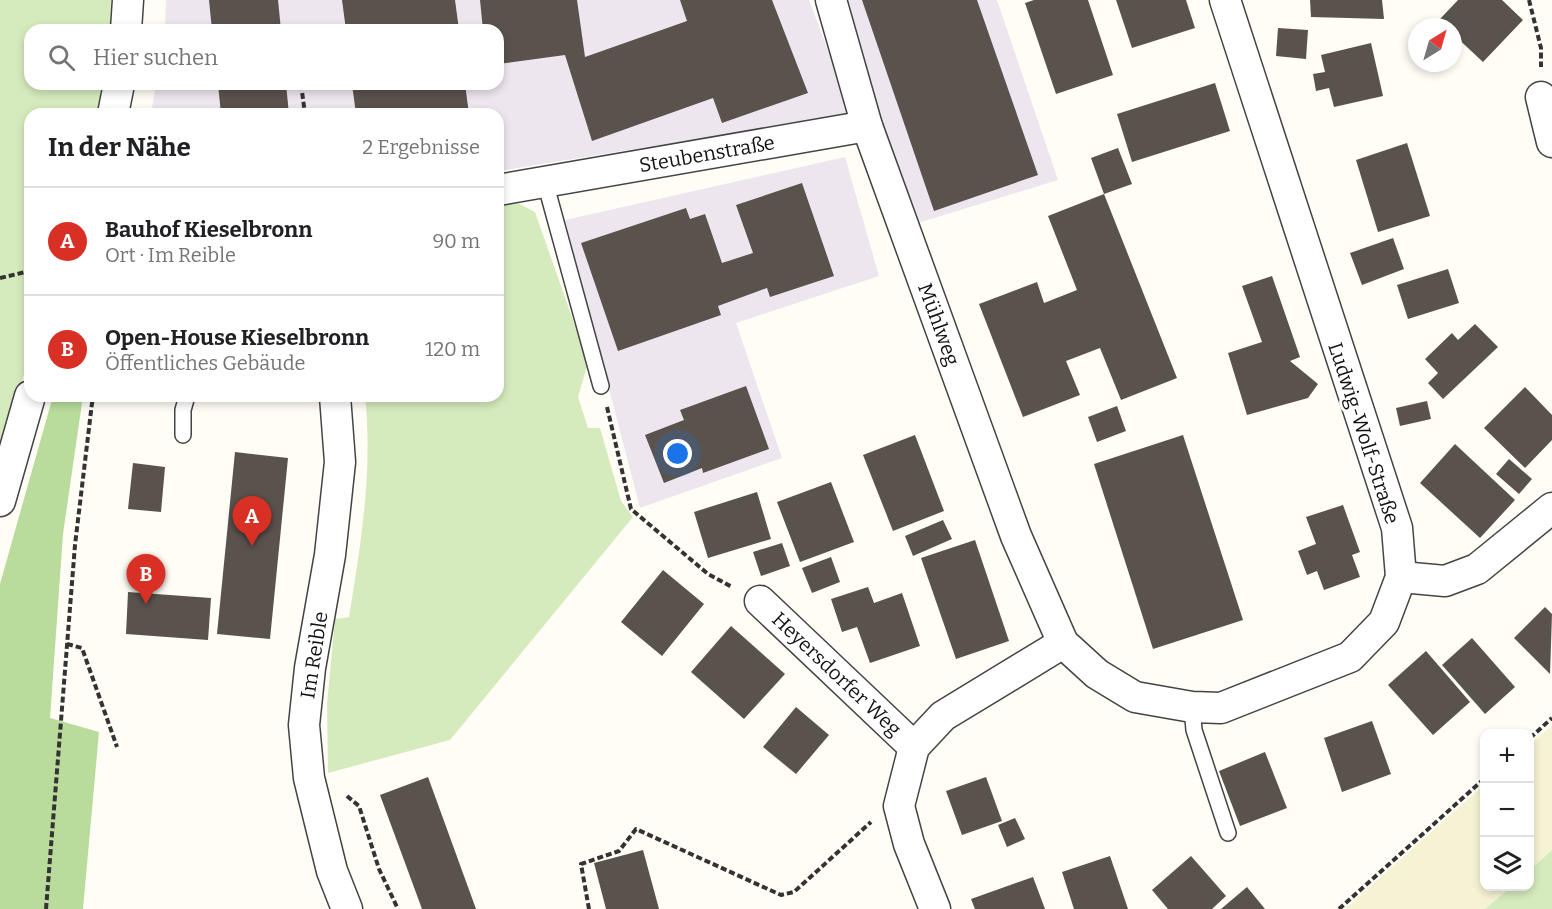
<!DOCTYPE html>
<html lang="de">
<head>
<meta charset="utf-8">
<style>
	body { margin:0; font-family:Bitter,serif; background:#f6f6f6; color:#202124 }
	.controls { position:absolute; right:18px; bottom:18px; display:grid; overflow:hidden; border-radius:12px; box-shadow:0 3px 9px #0003 }
	.controls button { width:54px; height:54px; display:grid; place-items:center; padding:0; border:0; border-bottom:2px solid #e0e0e0; background:#fff; color:#202124; font:30px sans-serif }
	.compass { position:absolute; left:1408px; top:18px; width:54px; height:54px; border-radius:50%; background:#fff; box-shadow:0 3px 9px #0003; rotate:37deg }
	.you { position:absolute; left:678px; top:454px; width:21px; height:21px; margin:-15px; border:4px solid #fff; border-radius:50%; background:#1a73e8; box-shadow:0 0 0 9px #1a73e833 }
	.badge { display:grid; place-items:center; width:39px; height:39px; border-radius:50%; background:#d93025; color:#fff; font-size:20px; font-weight:700 }
	.pin { position:absolute; translate:-50% -50px; filter:drop-shadow(0 2px 3px #0008) }
	.pin::after { content:''; position:absolute; top:32px; width:21px; height:18px; background:inherit; clip-path:polygon(0 0,100% 0,50% 100%) }
	.list { margin:0; padding:0; list-style:none }
	h2 { display:flex; justify-content:space-between; align-items:center; height:78px; margin:0; padding:0 24px; font-size:26px }
	h2 small { font-size:20px; font-weight:400; color:#757577 }
	.list li { display:grid; grid-template-columns:39px 1fr auto; gap:18px; align-items:center; box-sizing:border-box; height:108px; padding:0 24px; border-top:2px solid #e0e0e0 }
	.list b { display:block; font-size:22px; white-space:nowrap }
	.list p { margin:0; font-size:20px; white-space:nowrap; color:#757577 }
	.list em { font-size:20px; font-style:normal; color:#757577 }
	.icon { flex:none; width:33px; height:33px; fill:none; stroke:currentColor; stroke-width:2; stroke-linecap:round; stroke-linejoin:round }
	.map { position:relative; flex:none; width:1552px; height:909px; overflow:hidden }
	.search { position:absolute; background:#fff; box-shadow:0 3px 9px #0003; left:24px; top:24px; width:480px; height:66px; display:flex; align-items:center; gap:15px; box-sizing:border-box; padding:0 21px; border-radius:18px; color:#757577; font-size:22px }
	.panel { position:absolute; background:#fff; box-shadow:0 3px 9px #0003; left:24px; top:108px; width:480px; height:294px; border-radius:18px }
	.map>svg:first-child { display:block }
	.industrial { fill:#eee6ef }
	.farmland { fill:#f6f3d4 }
	.green { fill:#d5ebbd }
	.forest { fill:#b9dc9c }
	.building { fill:#5a524d }
	.lines { fill:none; stroke-linecap:round; stroke-linejoin:round }
	.lane-casing { stroke:#444; stroke-width:18 }
	.street-casing { stroke:#444; stroke-width:33 }
	.path { stroke:#333; stroke-width:4; stroke-dasharray:6 3; stroke-linecap:butt }
	.lane { stroke:#fff; stroke-width:15 }
	.street { stroke:#fff; stroke-width:30 }
	.labels { text-anchor:middle; dominant-baseline:central; stroke-width:6; stroke-linejoin:round; paint-order:stroke }
	.street-label { font-size:20px; fill:#111; stroke:#fff }
</style>
</head>
<body>
<div class="map">
<svg width="1552" height="909" viewBox="0 0 1552 909">
	<rect width="100%" height="100%" fill="#fffdf5"/>
	<g class="industrial">
		<path d="M166 0H809L852 114 498 171V114H151L156 84H498V30H165Z"/>
		<path d="M839 0H997L1058 180 918 223Z"/>
		<path d="M845 157 879 276 736 323 782 458 640 508 565 220Z"/>
	</g>
	<g class="farmland">
		<path d="M1552 725V850L1530 870V745Z"/>
		<path d="M1484 785V886L1511 887 1485 909H1345Z"/>
	</g>
	<g class="green">
		<path d="M0 0H111L110 30H30V84H102L97 114H30V354L0 455Z"/>
		<path d="M516 202 535 212 588 363 578 397 588 428H600L621 501 633 517 450 740 328 773 327 704 335 619 349 617C361 543 373 471 365 396H498V205Z"/>
		<path d="M1552 850V909H1485L1511 887 1530 886V870Z"/>
	</g>
	<path class="forest" d="M53 396H83L63 534 50 718 99 732 83 909H0V584Z"/>
	<g class="building">
		<path d="M209 0H278L281 30H212Z"/>
		<path d="M342 0H455L459 30H346Z"/>
		<path d="M480 0H577L585 57 687 21 680 0H772L808 93 722 123 713 98 592 141 565 55 498 64V30H483Z"/>
		<path d="M862 0H977L1038 175 934 211Z"/>
		<path d="M1034 0H1088L1113 75 1056 94 1025 3Z"/>
		<path d="M1116 0H1186L1195 28 1132 48Z"/>
		<path d="M1310 0H1382L1384 19 1311 17Z"/>
		<path d="M1458 0H1502L1523 20 1483 62 1453 34V27H1446L1439 20Z"/>
		<path d="M1278 28 1308 30 1306 59 1276 56Z"/>
		<path d="M1371 43 1383 96 1334 107 1329 88 1316 91 1313 74 1325 72 1321 55Z"/>
		<path d="M1215 83 1230 131 1132 162 1117 114Z"/>
		<path d="M218 84H286L289 114H221Z"/>
		<path d="M352 84H465L469 114H356Z"/>
		<path d="M1407 143 1430 216 1378 232 1356 160Z"/>
		<path d="M1118 148 1132 184 1104 194 1091 158Z"/>
		<path d="M802 183 834 276 770 297 767 288 718 306 721 315 618 351 581 243 686 208 690 219 705 214 722 263 753 253 736 205Z"/>
		<path d="M1104 194 1177 378 1121 400 1100 348 1066 361 1080 395 1023 417 979 304 1037 282 1044 303 1077 290 1048 216Z"/>
		<path d="M1393 238 1404 269 1362 285 1350 253Z"/>
		<path d="M1448 269 1459 303 1408 319 1397 285Z"/>
		<path d="M1272 276 1300 357 1290 361 1318 384 1308 398 1247 415 1228 353 1262 342 1242 286Z"/>
		<path d="M1475 324 1498 347 1443 399 1428 383 1438 373 1425 359 1452 333 1458 340Z"/>
		<path d="M746 386 769 449 703 473 702 468 664 483 645 435 684 420 680 410Z"/>
		<path d="M1525 387 1552 415V440L1525 468 1484 428Z"/>
		<path d="M1427 401 1431 419 1400 426 1396 408Z"/>
		<path d="M1117 406 1126 431 1097 442 1088 417Z"/>
		<path d="M915 435 944 511 893 531 863 455Z"/>
		<path d="M1183 435 1243 620 1153 649 1094 464Z"/>
		<path d="M1455 444 1515 500 1480 538 1420 483Z"/>
		<path d="M235 452 288 458 270 639 217 634Z"/>
		<path d="M1509 459 1532 479 1519 494 1496 474Z"/>
		<path d="M133 463 165 467 161 512 128 509Z"/>
		<path d="M831 482 854 542 800 562 777 502Z"/>
		<path d="M757 492 771 539 708 558 694 512Z"/>
		<path d="M1343 505 1360 552 1352 555 1360 577 1324 590 1317 571 1307 575 1298 551 1316 544 1306 517Z"/>
		<path d="M943 520 952 539 913 556 905 536Z"/>
		<path d="M975 540 1009 641 956 659 921 558Z"/>
		<path d="M782 543 790 566 761 576 753 552Z"/>
		<path d="M831 557 840 582 812 593 802 568Z"/>
		<path d="M663 570 704 604 662 656 621 622Z"/>
		<path d="M868 587 874 603 902 593 920 646 870 663 857 627 842 632 831 599Z"/>
		<path d="M128 592 211 598 208 640 126 634Z"/>
		<path d="M1545 607 1552 614 1550 674 1514 638Z"/>
		<path d="M731 626 785 674 744 719 691 672Z"/>
		<path d="M1472 638 1515 687 1485 714 1442 665Z"/>
		<path d="M1426 651 1470 702 1433 735 1388 685Z"/>
		<path d="M796 707 829 735 796 774 763 747Z"/>
		<path d="M1372 721 1391 774 1342 792 1324 738Z"/>
		<path d="M1265 752 1287 808 1240 826 1219 771Z"/>
		<path d="M428 777 476 909H422L380 795Z"/>
		<path d="M986 777 1002 821 962 835 946 791Z"/>
		<path d="M1015 818 1025 839 1007 847 998 825Z"/>
		<path d="M643 850 659 909H606L594 863Z"/>
		<path d="M1110 856 1128 909H1074L1062 872Z"/>
		<path d="M1191 856 1226 896 1212 909H1168L1152 890Z"/>
		<path d="M1033 877 1045 909H975L971 899Z"/>
		<path d="M1247 887 1265 909H1221Z"/>
	</g>
	<g class="lines">
		<g class="lane-casing">
			<g id="lane">
				<path d="M545 182 601 386"/>
				<path d="M183 435V410L187 396"/>
				<path d="M1192 707 1194 730 1228 833"/>
			</g>
		</g>
		<g class="street-casing">
			<g id="street">
				<path id="s1" d="M831 0 867 126 1016 536 1063 643 1097 674 1135 697 1192 707 1221 708 1350 657 1384 622 1401 577 1397 528 1225 0"/>
				<path d="M126 30 128 0"/>
				<path d="M1541 97 1552 142"/>
				<path d="M113 114 119 84"/>
				<path id="s2" d="M498 190 867 126"/>
				<path d="M335 396 340 462 330 555 310 668 304 725 309 778 332 871 347 909"/>
				<path d="M0 501 30 396"/>
				<path d="M1401 577 1445 581 1477 569 1552 508"/>
				<path id="s3" d="M760 601 914 747"/>
				<path d="M935 909 909 844 899 806 914 747 943 716 1063 643"/>
			</g>
		</g>
		<g class="path">
			<path d="M1529 0 1541 48V67"/>
			<path d="M301 84 305 114"/>
			<path d="M0 278 30 271"/>
			<path d="M607 407 631 509 708 574 732 587"/>
			<path d="M67 644 82 648 117 747"/>
			<path d="M1530 738 1552 718"/>
			<path d="M347 796 359 806 379 869 398 909"/>
			<path d="M46 909 75 545 92 403 96 396"/>
			<path d="M589 909 581 864 619 851 636 829 781 895 794 892 871 822"/>
			<path d="M1339 909 1484 779"/>
		</g>
		<use href="#lane" class="lane"/>
		<use href="#street" class="street"/>
	</g>
	<g class="labels">
		<g class="street-label">
			<text stroke="none"><textPath href="#s2" startOffset="212">Steubenstraße</textPath></text>
			<text stroke="none"><textPath href="#s1" startOffset="342">Mühlweg</textPath></text>
			<text transform="translate(1364 433) rotate(72)">Ludwig-Wolf-Straße</text>
			<text transform="translate(314 655) rotate(-81)">Im Reible</text>
			<text stroke="none"><textPath href="#s3" startOffset="106">Heyersdorfer Weg</textPath></text>
		</g>
	</g>
</svg>
<div class="controls">
<button>+</button>
<button>−</button>
<button><svg class="icon" aria-label="layers" viewBox="0 0 24 24"><path d="M12 4l9 5-9 5-9-5zM3 14l9 5 9-5"/></svg></button>
</div>
<svg class="compass" viewBox="-18 -18 36 36"><path d="M0-13l5 13h-10z" fill="#e53935"/><path d="M0 13l5-13h-10z" fill="#757577"/></svg>
<div class="you"></div>
<div class="pin badge" style="left:252px;top:546px">A</div>
<div class="pin badge" style="left:146px;top:604px">B</div>
<div class="search"><svg class="icon" aria-label="search" viewBox="0 0 24 24"><circle cx="10" cy="10" r="6"/><path d="M15 15l6 6"/></svg>Hier suchen</div>
<section class="panel">
<h2>In der Nähe<small>2 Ergebnisse</small></h2>
<ul class="list">
<li><span class="badge">A</span><div><b>Bauhof Kieselbronn</b><p>Ort · Im Reible</p></div><em>90 m</em></li>
<li><span class="badge">B</span><div><b>Open-House Kieselbronn</b><p>Öffentliches Gebäude</p></div><em>120 m</em></li>
</ul>
</section>
</div>
</body>
</html>
